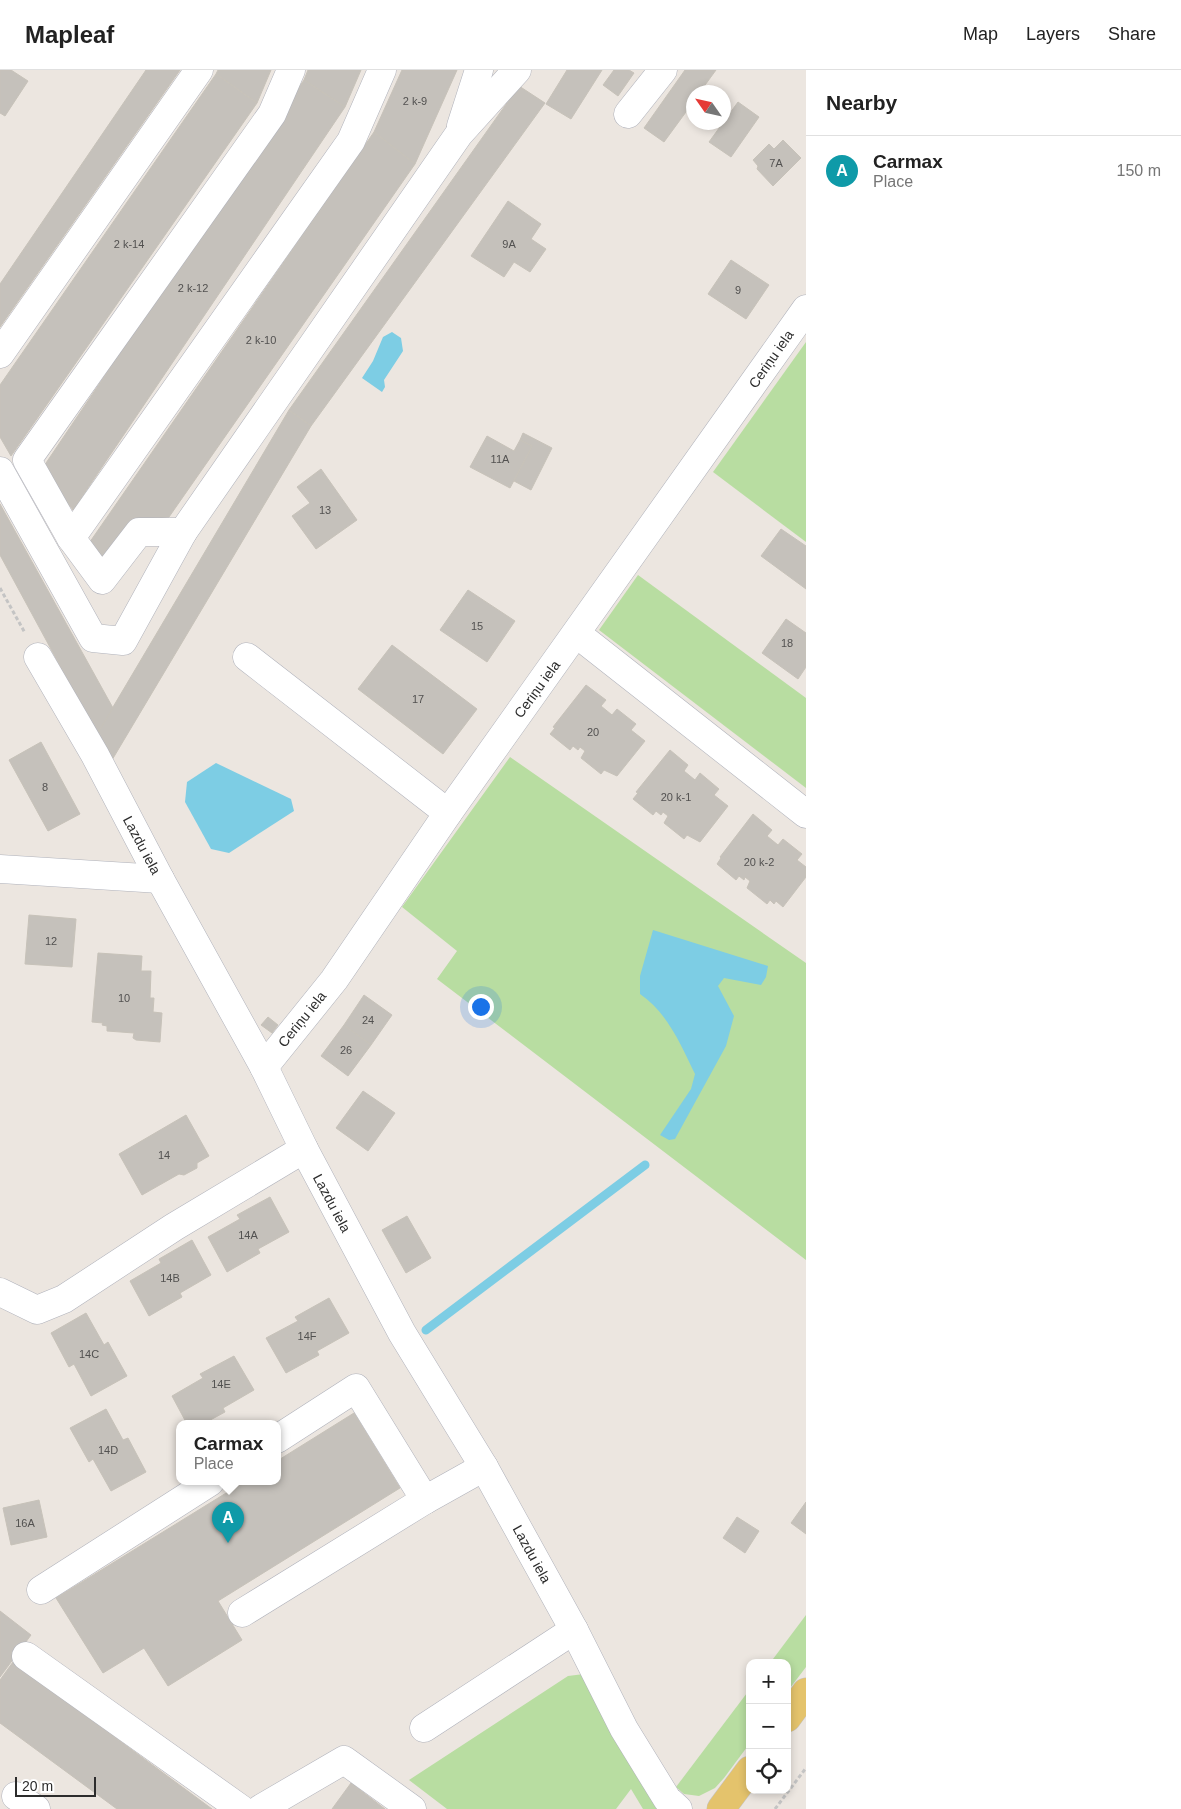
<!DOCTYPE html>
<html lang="en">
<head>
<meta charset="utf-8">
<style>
	body { margin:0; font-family:Arial,sans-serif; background:#f2f2f2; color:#222 }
	.controls { position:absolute; right:15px; bottom:15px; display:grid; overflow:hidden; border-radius:10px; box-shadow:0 2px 8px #0003 }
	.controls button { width:45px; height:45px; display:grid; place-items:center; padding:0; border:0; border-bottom:1px solid #e0e0e0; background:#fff; color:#222; font:25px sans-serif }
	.compass { position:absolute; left:686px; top:15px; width:45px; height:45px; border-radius:50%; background:#fff; box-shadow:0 2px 8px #0003; rotate:304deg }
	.scale { position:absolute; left:15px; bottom:12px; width:81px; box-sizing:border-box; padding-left:5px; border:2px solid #2c2c2c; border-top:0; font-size:14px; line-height:18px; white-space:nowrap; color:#2c2c2c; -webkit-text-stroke:4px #fff; paint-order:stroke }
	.you { position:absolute; left:480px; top:936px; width:18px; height:18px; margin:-12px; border:4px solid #fff; border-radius:50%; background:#1a73e8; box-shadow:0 0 0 8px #1a73e833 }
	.badge { display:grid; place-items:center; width:32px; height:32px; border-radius:50%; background:#1a73e8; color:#fff; font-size:16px; font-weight:700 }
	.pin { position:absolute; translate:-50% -41px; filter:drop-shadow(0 1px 2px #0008) }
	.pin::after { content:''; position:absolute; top:26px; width:18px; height:15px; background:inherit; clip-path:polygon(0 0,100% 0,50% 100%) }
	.popup { position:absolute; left:176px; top:1350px; width:105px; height:65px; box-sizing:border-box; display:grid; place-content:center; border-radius:10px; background:#fff; filter:drop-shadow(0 1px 4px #0005); font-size:16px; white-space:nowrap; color:#767676 }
	.popup b { font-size:19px; color:#222 }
	.popup::after { content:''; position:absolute; left:50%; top:100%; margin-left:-10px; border:10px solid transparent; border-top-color:#fff }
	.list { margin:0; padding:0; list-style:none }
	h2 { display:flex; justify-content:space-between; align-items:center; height:65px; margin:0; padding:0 20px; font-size:21px }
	h2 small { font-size:16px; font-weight:400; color:#767676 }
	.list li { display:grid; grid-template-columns:32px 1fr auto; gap:15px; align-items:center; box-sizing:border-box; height:70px; padding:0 20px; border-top:1px solid #e0e0e0 }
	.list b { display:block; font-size:19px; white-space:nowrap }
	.list p { margin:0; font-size:16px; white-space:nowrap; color:#767676 }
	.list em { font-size:16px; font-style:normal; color:#767676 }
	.icon { flex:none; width:28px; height:28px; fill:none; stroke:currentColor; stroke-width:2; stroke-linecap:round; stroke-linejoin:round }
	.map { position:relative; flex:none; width:806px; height:1739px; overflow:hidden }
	header { display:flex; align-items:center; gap:30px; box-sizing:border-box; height:70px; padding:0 25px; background:#fff; border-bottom:1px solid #e0e0e0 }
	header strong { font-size:24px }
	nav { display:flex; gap:28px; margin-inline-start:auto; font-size:18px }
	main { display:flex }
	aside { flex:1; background:#fff }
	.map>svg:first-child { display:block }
	.green { fill:#b8dda1 }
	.water { fill:#7dcde4 }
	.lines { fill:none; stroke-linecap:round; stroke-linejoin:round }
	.stream { stroke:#7dcde4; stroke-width:9 }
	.building { fill:#c5c1bb; stroke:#c7c2b9 }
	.minor-casing { stroke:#b0b2bb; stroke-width:29 }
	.major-casing { stroke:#c4c4c4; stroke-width:29 }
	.path { stroke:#c4c4c4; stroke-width:3; stroke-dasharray:4 2.5; stroke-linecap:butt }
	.minor { stroke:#fff; stroke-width:28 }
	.major { stroke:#e4c36c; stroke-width:28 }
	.labels { text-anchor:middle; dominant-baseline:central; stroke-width:4; stroke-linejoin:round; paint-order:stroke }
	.number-label { font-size:11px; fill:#525150 }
	.street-label { font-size:14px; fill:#2c2c2c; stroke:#fff }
</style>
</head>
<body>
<header>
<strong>Mapleaf</strong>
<nav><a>Map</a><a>Layers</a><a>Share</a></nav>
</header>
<main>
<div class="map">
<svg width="806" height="1739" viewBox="0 0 806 1739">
	<rect width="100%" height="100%" fill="#ece6e0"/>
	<g class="green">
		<path d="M806 272V472L713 402Z"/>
		<path d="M638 505 806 628V718L599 560Z"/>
		<path d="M510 687 806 893V1190L437 909 457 881 402 837Z"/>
		<path d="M806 1545V1597L787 1622V1593H770Z"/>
		<path d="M584 1604 661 1739H643L631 1719 616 1739H447L409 1710 568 1606Z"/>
		<path d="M750 1619V1673L724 1708 715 1718 699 1726 684 1724 676 1717Z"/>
	</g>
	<g class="water">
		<path d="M392 262 401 268 403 281 384 310 385 317 382 322 362 308 373 291 383 267Z"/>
		<path d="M216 693 291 729 294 741 229 783 211 779 185 732 187 712Z"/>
		<path d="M653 860 768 896 766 907 761 915 724 908 718 916 734 946 726 976 675 1069 669 1070 660 1065 691 1019 695 1004C681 975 667 942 640 924V906Z"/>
	</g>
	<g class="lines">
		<path class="stream" d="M426 1260 645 1095"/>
	</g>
	<g class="building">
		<path d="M0 0H11L28 11 5 46 0 43Z"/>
		<path d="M146 0H180L0 257V214Z"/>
		<path d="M218 0H271L257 33 216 4Z"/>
		<path d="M308 0H361L345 37 304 10Z"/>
		<path d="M402 0H457L415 94 374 62Z"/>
		<path d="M567 0H602L571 49 546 34Z"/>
		<path d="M614 0H629L634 3 618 26 603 15Z"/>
		<path d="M685 0H716L700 22H694V31L664 72 644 58Z"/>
		<path d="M216 4 257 33 11 386 0 367V315Z"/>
		<path d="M304 10 345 37 73 440 42 399Z"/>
		<path d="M519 16 545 33 311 356 289 340Z"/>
		<path d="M738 32 759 47 731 87 709 72Z"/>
		<path d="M374 62 415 94 169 447 138 449 105 495 85 479Z"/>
		<path d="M783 70 801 88 773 116 757 99 758 96 753 90 769 74 774 79Z"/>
		<path d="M508 131 541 154 531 169 546 179 530 202 514 192 504 207 471 186Z"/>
		<path d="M731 190 769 215 746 249 708 224Z"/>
		<path d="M289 340 311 356 112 690 97 664Z"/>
		<path d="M523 363 552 378 531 420 514 411 532 376 520 370Z"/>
		<path d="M487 366 514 381 520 370 532 376 510 418 470 397Z"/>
		<path d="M321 399 357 450 316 479 292 446 310 433 297 417Z"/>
		<path d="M0 434 113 638 97 664 0 485Z"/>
		<path d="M781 459 806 476V519L761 486Z"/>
		<path d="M468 520 515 551 487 592 440 560Z"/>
		<path d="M786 549 806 563V597L798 609 762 583Z"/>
		<path d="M392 575 477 639 443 684 358 619Z"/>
		<path d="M586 615 606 630 601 636 612 645 617 639 636 654 631 660 645 671 617 706 604 700 601 704 581 688 585 681 580 677 578 680 573 676 570 680 550 664 555 658 553 657Z"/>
		<path d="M41 672 80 744 48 761 9 690Z"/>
		<path d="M670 680 688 695 684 701 695 710 700 703 719 719 714 725 728 736 700 772 687 765 684 769 664 753 668 746 663 742 661 745 656 741 653 745 633 729 638 723 636 722Z"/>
		<path d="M753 744 772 760 767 766 778 775 783 769 802 784 797 790 806 797V807L783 837 776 831 774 834 770 830 767 834 747 818 750 811 745 807 744 810 739 806 736 810 717 794 721 788 720 787Z"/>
		<path d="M29 845 76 849 72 897 25 894Z"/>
		<path d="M98 883 142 886 141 901H151L150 928H154L153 942 162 943 160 972 136 970 133 968 134 963 107 961V956L102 955 103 953 92 952Z"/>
		<path d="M364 925 392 945 371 975 344 955Z"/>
		<path d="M268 947 278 955 272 963 261 955Z"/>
		<path d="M344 955 371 975 348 1006 321 986Z"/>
		<path d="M363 1021 395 1043 368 1081 336 1058Z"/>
		<path d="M186 1045 209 1086 197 1093V1098L184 1105 179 1104 142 1125 119 1084Z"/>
		<path d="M270 1127 289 1162 258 1179 260 1183 227 1202 208 1167 240 1149 237 1145Z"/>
		<path d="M407 1146 431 1188 406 1203 382 1160Z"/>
		<path d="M192 1170 211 1205 180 1223 182 1227 149 1246 130 1211 161 1193 159 1189Z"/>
		<path d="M329 1228 349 1263 317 1281 319 1285 286 1303 266 1268 298 1251 295 1247Z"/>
		<path d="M86 1243 104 1275 108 1272 127 1306 91 1326 74 1294 69 1297 51 1263Z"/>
		<path d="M234 1286 254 1320 223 1338 225 1342 203 1354H187L172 1326 203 1308 200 1304Z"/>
		<path d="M106 1339 123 1370 128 1368 146 1402 111 1421 93 1389 89 1392 70 1358Z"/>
		<path d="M354 1343 400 1418 218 1531 242 1570 168 1616 144 1578 103 1603 56 1528 244 1412H277V1391Z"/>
		<path d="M39 1430 47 1467 11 1475 3 1438Z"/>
		<path d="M806 1432V1464L791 1453Z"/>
		<path d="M737 1447 759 1461 745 1483 723 1468Z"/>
		<path d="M0 1541 31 1565 0 1607Z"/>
		<path d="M13 1592 212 1739H117L0 1653V1610Z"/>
		<path d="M351 1713 385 1739H332Z"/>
	</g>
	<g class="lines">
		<g class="minor-casing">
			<g id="minor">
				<path d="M628 44 663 0"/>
				<path d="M461 56 479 0"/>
				<path d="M0 284 199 0"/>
				<path d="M0 401 93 568 123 571 183 462 459 64 517 0"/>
				<path d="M183 462H139L102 510 71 468 351 71 382 0"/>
				<path d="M71 468 27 390 272 44 291 0"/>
				<path d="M577 564 806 744"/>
				<path d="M38 587 95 685 160 809 264 997 304 1079 402 1263 484 1397 574 1560 624 1659 667 1729 678 1739"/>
				<path d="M247 587 448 743"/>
				<path d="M0 799 160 809"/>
				<path d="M264 997 334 910 448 743 806 239"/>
				<path d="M0 1222 37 1240 64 1229 174 1157 304 1079"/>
				<path d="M277 1369 356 1318 425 1430"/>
				<path d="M41 1520 210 1412"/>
				<path d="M242 1543 425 1430 484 1397"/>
				<path d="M26 1586 241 1739"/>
				<path d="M424 1658 574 1560"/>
				<path d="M16 1726 36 1739"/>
				<path d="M260 1739 344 1690 412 1739"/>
			</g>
		</g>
		<g class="major-casing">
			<g id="major">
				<path d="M787 1648 806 1622"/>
				<path d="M721 1739 750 1700"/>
			</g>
		</g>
		<g class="path">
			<path d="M0 518 25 563"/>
			<path d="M775 1739 806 1698"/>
		</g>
		<use href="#minor" class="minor"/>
		<use href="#major" class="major"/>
	</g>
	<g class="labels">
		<g class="number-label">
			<text x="415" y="31">2 k-9</text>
			<text x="776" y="93">7A</text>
			<text x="129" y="174">2 k-14</text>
			<text x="509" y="174">9A</text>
			<text x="193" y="218">2 k-12</text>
			<text x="738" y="220">9</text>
			<text x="261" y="270">2 k-10</text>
			<text x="500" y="389">11A</text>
			<text x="325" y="440">13</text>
			<text x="477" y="556">15</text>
			<text x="787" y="573">18</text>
			<text x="418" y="629">17</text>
			<text x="593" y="662">20</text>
			<text x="45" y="717">8</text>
			<text x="676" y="727">20 k-1</text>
			<text x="759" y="792">20 k-2</text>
			<text x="51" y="871">12</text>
			<text x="124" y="928">10</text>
			<text x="368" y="950">24</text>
			<text x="346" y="980">26</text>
			<text x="164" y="1085">14</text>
			<text x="248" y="1165">14A</text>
			<text x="170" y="1208">14B</text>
			<text x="307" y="1266">14F</text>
			<text x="89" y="1284">14C</text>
			<text x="221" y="1314">14E</text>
			<text x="108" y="1380">14D</text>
			<text x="25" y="1453">16A</text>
		</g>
		<g class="street-label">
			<text transform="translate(771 289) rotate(-55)">Ceriņu iela</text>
			<text transform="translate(537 619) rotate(-54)">Ceriņu iela</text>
			<text transform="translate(142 775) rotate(62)">Lazdu iela</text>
			<text transform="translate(302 949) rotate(-51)">Ceriņu iela</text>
			<text transform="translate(332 1133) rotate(62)">Lazdu iela</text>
			<text transform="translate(532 1484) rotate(61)">Lazdu iela</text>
		</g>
	</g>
</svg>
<div class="controls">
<button>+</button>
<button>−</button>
<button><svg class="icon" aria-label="locate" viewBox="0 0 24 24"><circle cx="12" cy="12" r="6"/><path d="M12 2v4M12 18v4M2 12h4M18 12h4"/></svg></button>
</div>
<svg class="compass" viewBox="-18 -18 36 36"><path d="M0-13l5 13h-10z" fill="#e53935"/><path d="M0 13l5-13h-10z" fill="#767676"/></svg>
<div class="scale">20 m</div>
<div class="you"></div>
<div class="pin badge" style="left:228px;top:1473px;background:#0f9aa8">A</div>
<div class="popup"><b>Carmax</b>Place</div>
</div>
<aside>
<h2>Nearby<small></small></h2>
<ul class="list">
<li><span class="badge" style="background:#0f9aa8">A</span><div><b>Carmax</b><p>Place</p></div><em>150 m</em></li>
</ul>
</aside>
</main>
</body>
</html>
